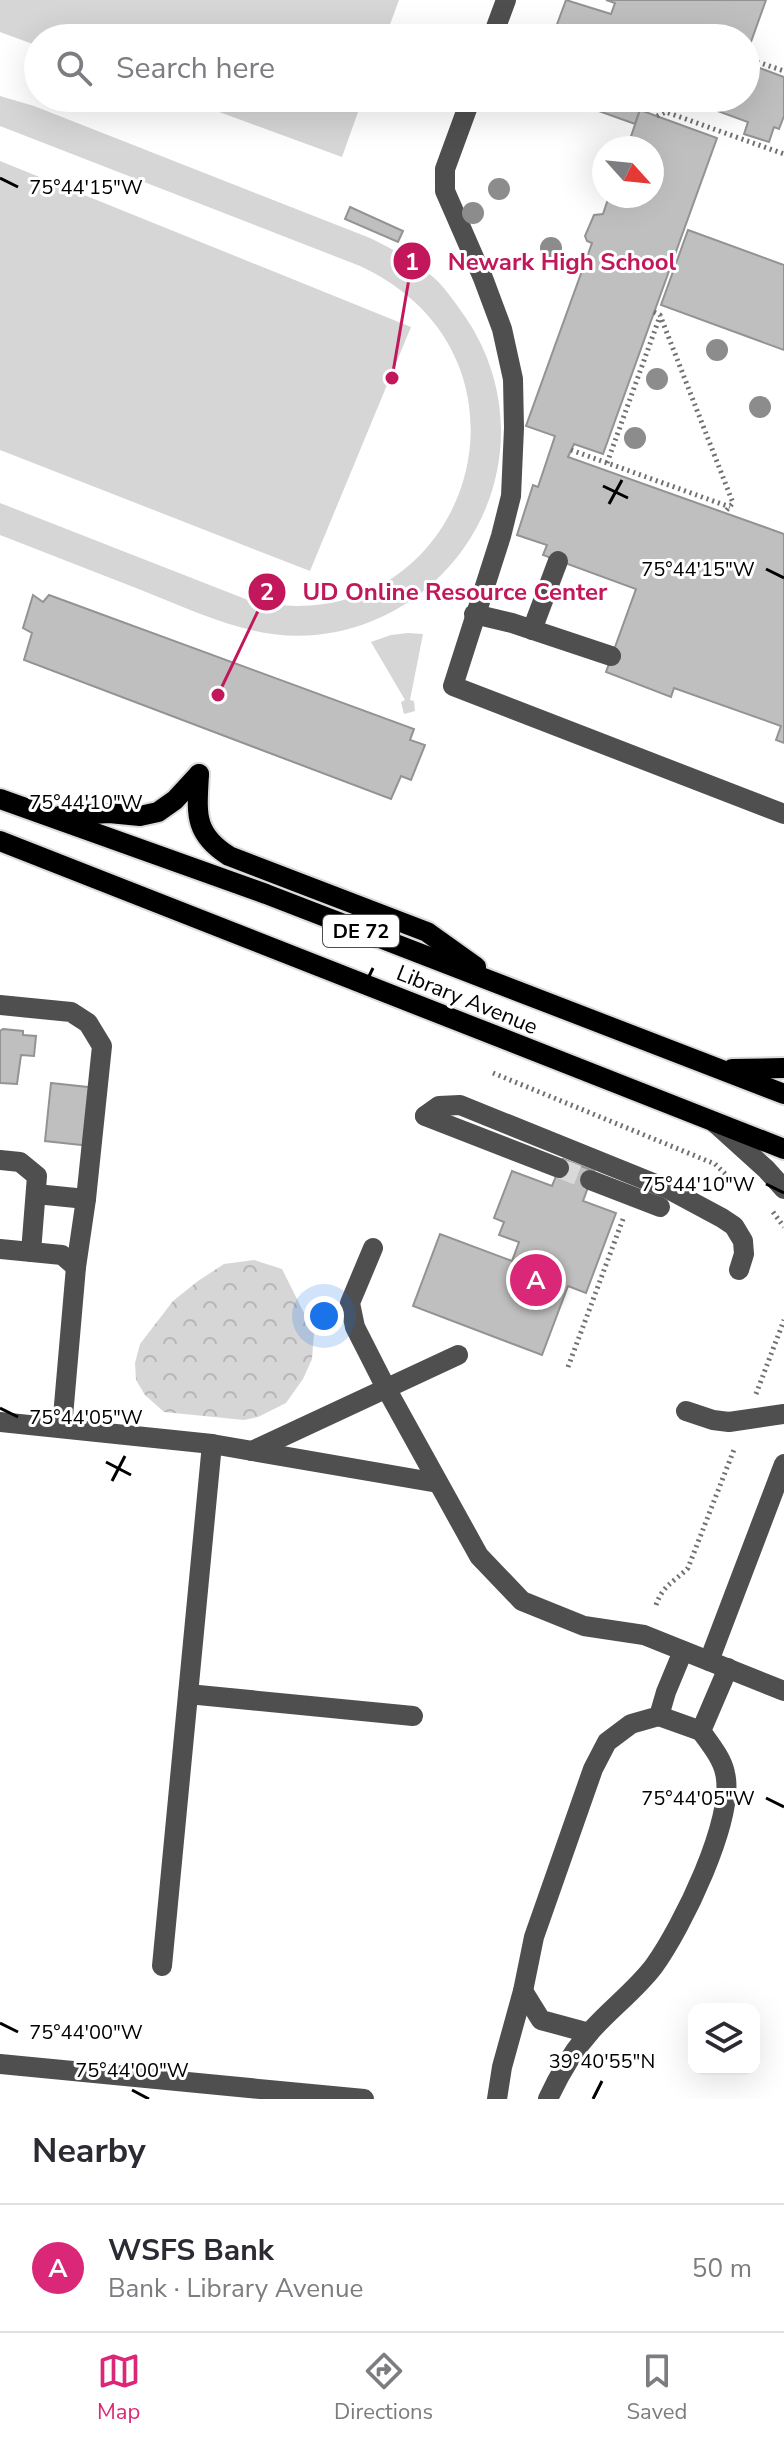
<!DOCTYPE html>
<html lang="en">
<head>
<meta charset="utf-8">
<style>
	body { margin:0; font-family:"Nunito Sans",sans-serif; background:#f7f7f7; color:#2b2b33 }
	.controls { position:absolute; right:24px; bottom:24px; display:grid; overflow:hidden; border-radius:16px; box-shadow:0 8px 32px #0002 }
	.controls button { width:72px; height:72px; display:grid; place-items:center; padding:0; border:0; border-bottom:2px solid #e1e1e2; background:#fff; color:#2b2b33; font:40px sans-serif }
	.compass { position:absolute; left:592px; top:136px; width:72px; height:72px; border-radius:50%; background:#fff; box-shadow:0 8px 32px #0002; rotate:117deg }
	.you { position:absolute; left:324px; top:1316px; width:28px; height:28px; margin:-20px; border:6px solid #fff; border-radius:50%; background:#1a73e8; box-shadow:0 0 0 12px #1a73e833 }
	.badge { display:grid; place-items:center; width:52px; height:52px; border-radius:50%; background:#db2777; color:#fff; font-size:26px; font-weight:700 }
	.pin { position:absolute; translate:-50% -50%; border:4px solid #fff; box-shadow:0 2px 8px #0006 }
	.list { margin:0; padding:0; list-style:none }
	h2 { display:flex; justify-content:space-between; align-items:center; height:104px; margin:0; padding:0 32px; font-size:34px }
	h2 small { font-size:26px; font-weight:400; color:#7c7c81 }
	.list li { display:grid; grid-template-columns:52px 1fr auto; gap:24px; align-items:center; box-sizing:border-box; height:128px; padding:0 32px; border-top:2px solid #e1e1e2 }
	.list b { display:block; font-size:30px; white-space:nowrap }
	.list p { margin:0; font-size:26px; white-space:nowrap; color:#7c7c81 }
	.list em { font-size:26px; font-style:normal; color:#7c7c81 }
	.icon { flex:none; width:44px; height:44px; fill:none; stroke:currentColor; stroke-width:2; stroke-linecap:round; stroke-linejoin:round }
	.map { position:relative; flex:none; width:784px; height:2099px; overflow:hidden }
	.search { position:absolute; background:#fff; box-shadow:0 8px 32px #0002; left:24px; right:24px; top:24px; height:88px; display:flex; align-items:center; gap:20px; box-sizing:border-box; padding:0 28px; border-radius:44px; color:#7c7c81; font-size:30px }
	.sheet { height:232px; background:#fff }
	nav { display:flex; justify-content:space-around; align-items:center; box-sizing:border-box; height:112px; border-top:2px solid #e1e1e2; background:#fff; font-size:22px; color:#7c7c81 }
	nav a { display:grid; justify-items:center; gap:4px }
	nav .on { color:#db2777 }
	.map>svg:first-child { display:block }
	.grass { fill:#d6d6d6 }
	.forest { fill:url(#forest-crowns) }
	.building { fill:#bfbfbf; stroke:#939393; stroke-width:2 }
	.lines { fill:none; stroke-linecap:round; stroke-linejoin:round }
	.minor-tunnel { stroke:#d9d9d9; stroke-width:20; stroke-dasharray:20 10; stroke-linecap:butt }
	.major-casing { stroke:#dbdbdb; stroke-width:24 }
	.path { stroke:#717171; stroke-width:5; stroke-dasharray:2 4; stroke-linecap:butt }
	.minor { stroke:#4f4f4f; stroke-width:20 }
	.major { stroke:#000; stroke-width:20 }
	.tree { fill:#8c8c8c }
	.ticks { fill:none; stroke:#000; stroke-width:3 }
	.labels { text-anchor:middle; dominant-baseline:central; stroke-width:6; stroke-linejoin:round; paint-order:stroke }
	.shield { fill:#fff; stroke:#4c4c4c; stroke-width:2 }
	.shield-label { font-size:20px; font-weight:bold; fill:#000 }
	.street-label { font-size:22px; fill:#000; stroke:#fff }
	.ticks-label { font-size:20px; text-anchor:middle; fill:#000; stroke:#fff; stroke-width:6; stroke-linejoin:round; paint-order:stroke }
	.leader { fill:none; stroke:#c2185b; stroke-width:3 }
	.callout-dot { fill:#c2185b; stroke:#fff; stroke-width:3 }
	.mark-label { font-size:24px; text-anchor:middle; font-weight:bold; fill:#fff }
	.callout-label { font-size:24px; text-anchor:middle; font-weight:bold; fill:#c2185b; stroke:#fff; stroke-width:6; stroke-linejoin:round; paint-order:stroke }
</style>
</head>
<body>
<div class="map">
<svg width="784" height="2099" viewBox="0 0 784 2099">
	<defs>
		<pattern id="forest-crowns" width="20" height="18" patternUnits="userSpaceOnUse" patternTransform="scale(2)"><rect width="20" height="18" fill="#d6d6d6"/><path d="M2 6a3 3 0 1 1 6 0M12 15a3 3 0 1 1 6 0" fill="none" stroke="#b6b6b6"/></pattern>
	</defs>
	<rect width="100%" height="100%" fill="#fff"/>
	<g class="grass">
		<path d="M0 0H399L385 38H38V46L0 32Z"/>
		<path d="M0 96 34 106 370 238C390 248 410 258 427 272 443 284 454 301 466 318 523 403 509 513 434 582 401 612 359 631 315 635 253 641 197 612 141 590 94 572 47 553 0 535V503L248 600C464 651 563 360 360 266L0 126Z"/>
		<path d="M181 98H363L342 157Z"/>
		<path d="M0 161 411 327 310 571 0 450Z"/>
		<path d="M408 633 423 634 410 700 414 701 415 711 404 714 401 702 405 700 371 642 391 635Z"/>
	</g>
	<path class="forest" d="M254 1260 282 1269 314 1333 312 1359 303 1379 286 1403 258 1417 244 1420 164 1412 145 1395 136 1380 135 1363 140 1344 173 1301 198 1281 224 1264Z"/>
	<g class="building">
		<path d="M566 0 611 14 615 3 606 0H766L747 53 746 38H552Z"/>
		<path d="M746 63 784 77V116L779 129 774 127 769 142 744 134 748 122 682 98H746Z"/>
		<path d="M582 98H644L635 124 579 104Z"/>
		<path d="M640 110 717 138 603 454 574 444 568 457 784 534V743L776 740 781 726 674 688 671 697 606 672 636 589 543 555 547 545 517 535 533 485 538 487 555 436 526 426 592 243 587 241 585 236 594 215 603 214 609 196H652V148H627Z"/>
		<path d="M350 207 403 231 398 242 345 219Z"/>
		<path d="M688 230 784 265V350L661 305Z"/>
		<path d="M33 595 43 602 49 595 414 729 410 740 425 745 411 780 401 776 391 799 24 660 32 633 23 628Z"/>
		<path d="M3 1029 23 1031V1035L36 1036 34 1056 21 1055 17 1084 0 1083V1031Z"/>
		<path d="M51 1083 97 1088 90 1146 45 1141Z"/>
		<path d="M563 1159 594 1171 583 1201 616 1213 586 1293 568 1286 542 1355 413 1306 440 1234 512 1261 519 1242 499 1235 504 1222 494 1218 512 1171 552 1186Z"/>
	</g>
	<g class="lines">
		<path class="minor-tunnel" d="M559 1168 590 1180"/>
		<g class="major-casing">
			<g id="major">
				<path d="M199 774C197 813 193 833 229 856L427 932 476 967"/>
				<path d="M0 799 266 894 784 1094"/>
				<path d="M59 816 109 813 140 816 158 812 175 800 199 774"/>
				<path d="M0 841 784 1149"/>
				<path d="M732 1069 784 1068"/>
			</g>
		</g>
		<g class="path">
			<path d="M746 58 784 71"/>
			<path d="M657 116 666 112 784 154"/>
			<path d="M654 312 660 315 733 503 724 513"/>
			<path d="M571 450 730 507"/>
			<path d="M607 463 660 316"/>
			<path d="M493 1073 715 1164 736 1184 749 1189"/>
			<path d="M773 1212 784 1227"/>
			<path d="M568 1367 623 1219"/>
			<path d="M756 1394 784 1320"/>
			<path d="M656 1605C663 1585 673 1583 688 1568L735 1447"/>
		</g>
		<g class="minor">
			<path d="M492 38 506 0"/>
			<path d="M471 98 445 169V191L483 278 502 329 513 379 514 428 511 496 501 536 453 686 784 814"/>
			<path d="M474 614 512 623 611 656"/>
			<path d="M532 630 558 561"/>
			<path d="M0 1005 71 1012 88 1023 102 1046 86 1199 76 1267 62 1428"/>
			<path d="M425 1116 439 1106 460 1105 668 1189 722 1218 734 1226 743 1241 744 1254 739 1270"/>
			<path d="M425 1116 559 1168"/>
			<path d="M714 1122 766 1169 784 1189"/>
			<path d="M0 1160 20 1162 37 1176 31 1252"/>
			<path d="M590 1180 660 1207"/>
			<path d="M36 1194 86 1199"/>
			<path d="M373 1248 350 1303 355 1327 386 1388 479 1556 522 1601 584 1626 644 1635 784 1691"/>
			<path d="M0 1249 62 1255 76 1267"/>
			<path d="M686 1411 713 1420 729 1422 784 1414"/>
			<path d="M0 1422 212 1444 438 1483"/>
			<path d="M252 1451 458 1355"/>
			<path d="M709 1661 784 1464"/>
			<path d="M188 1694 413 1716"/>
			<path d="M659 1716 701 1731"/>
			<path d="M162 1966 212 1444"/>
			<path d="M523 1991 541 2020 589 2033"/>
			<path d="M0 2064 364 2099"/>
			<path d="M497 2099 502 2067 523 1991 534 1937 593 1769 607 1742 631 1724 659 1716 666 1692 683 1651"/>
			<path d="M548 2099C559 2075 572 2052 590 2032 610 2009 636 1990 654 1966 681 1929 736 1818 725 1773 722 1758 710 1744 701 1731L728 1668"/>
		</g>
		<use href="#major" class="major"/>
	</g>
	<g class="tree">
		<circle cx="499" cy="189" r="11"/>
		<circle cx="473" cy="213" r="11"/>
		<circle cx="551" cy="248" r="11"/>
		<circle cx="717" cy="350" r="11"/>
		<circle cx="657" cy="379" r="11"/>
		<circle cx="760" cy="407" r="11"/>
		<circle cx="635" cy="438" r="11"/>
	</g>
	<path class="ticks" d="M0 178 18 187M603 486 628 498M609 504 622 480M766 569 784 578M0 793 18 802M355 974 380 987M361 993 373 968M766 1184 784 1193M0 1408 18 1417M106 1462 131 1475M112 1481 125 1456M766 1798 784 1807M0 2023 18 2032M132 2090 149 2099M593 2099 602 2081"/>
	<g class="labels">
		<rect class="shield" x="323" y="915" width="76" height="32" rx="6"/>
		<g class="shield-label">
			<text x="361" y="931">DE 72</text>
		</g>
		<g class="street-label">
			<text transform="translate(467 1000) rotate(22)">Library Avenue</text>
		</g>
	</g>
	<g class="ticks-label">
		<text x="86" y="194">75°44'15"W</text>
		<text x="698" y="576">75°44'15"W</text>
		<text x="86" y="809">75°44'10"W</text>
		<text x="698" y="1191">75°44'10"W</text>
		<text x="86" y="1424">75°44'05"W</text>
		<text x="698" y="1805">75°44'05"W</text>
		<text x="86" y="2039">75°44'00"W</text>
		<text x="602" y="2068">39°40'55"N</text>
		<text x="132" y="2077">75°44'00"W</text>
	</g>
	<path class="leader" d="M392 378L412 261M218 695L267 592"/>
	<g class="callout-dot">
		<circle cx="392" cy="378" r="8"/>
		<circle cx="218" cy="695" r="8"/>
		<circle cx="412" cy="261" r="20"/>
		<circle cx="267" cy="592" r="20"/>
	</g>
	<g class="mark-label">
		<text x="412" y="270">1</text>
		<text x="267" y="600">2</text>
	</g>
	<g class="callout-label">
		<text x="562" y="270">Newark High School</text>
		<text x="455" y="600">UD Online Resource Center</text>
	</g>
</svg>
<div class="controls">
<button><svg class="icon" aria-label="layers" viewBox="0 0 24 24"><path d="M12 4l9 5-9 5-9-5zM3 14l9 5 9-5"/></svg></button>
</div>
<svg class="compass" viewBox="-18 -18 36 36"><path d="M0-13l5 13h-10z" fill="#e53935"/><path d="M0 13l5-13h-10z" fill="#7c7c81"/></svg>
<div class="you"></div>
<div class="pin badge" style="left:536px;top:1280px">A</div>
<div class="search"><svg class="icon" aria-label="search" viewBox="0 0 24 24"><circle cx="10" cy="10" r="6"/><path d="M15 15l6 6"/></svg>Search here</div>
</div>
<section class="sheet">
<h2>Nearby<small></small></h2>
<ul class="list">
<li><span class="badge">A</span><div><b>WSFS Bank</b><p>Bank · Library Avenue</p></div><em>50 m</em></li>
</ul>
</section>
<nav>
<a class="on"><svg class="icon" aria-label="map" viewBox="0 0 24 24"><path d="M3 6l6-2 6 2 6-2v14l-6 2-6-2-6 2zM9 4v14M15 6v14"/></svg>Map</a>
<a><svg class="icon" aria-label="directions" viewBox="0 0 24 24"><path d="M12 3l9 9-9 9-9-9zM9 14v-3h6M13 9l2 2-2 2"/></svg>Directions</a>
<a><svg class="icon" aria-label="saved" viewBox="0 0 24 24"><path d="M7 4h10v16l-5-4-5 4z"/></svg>Saved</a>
</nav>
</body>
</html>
